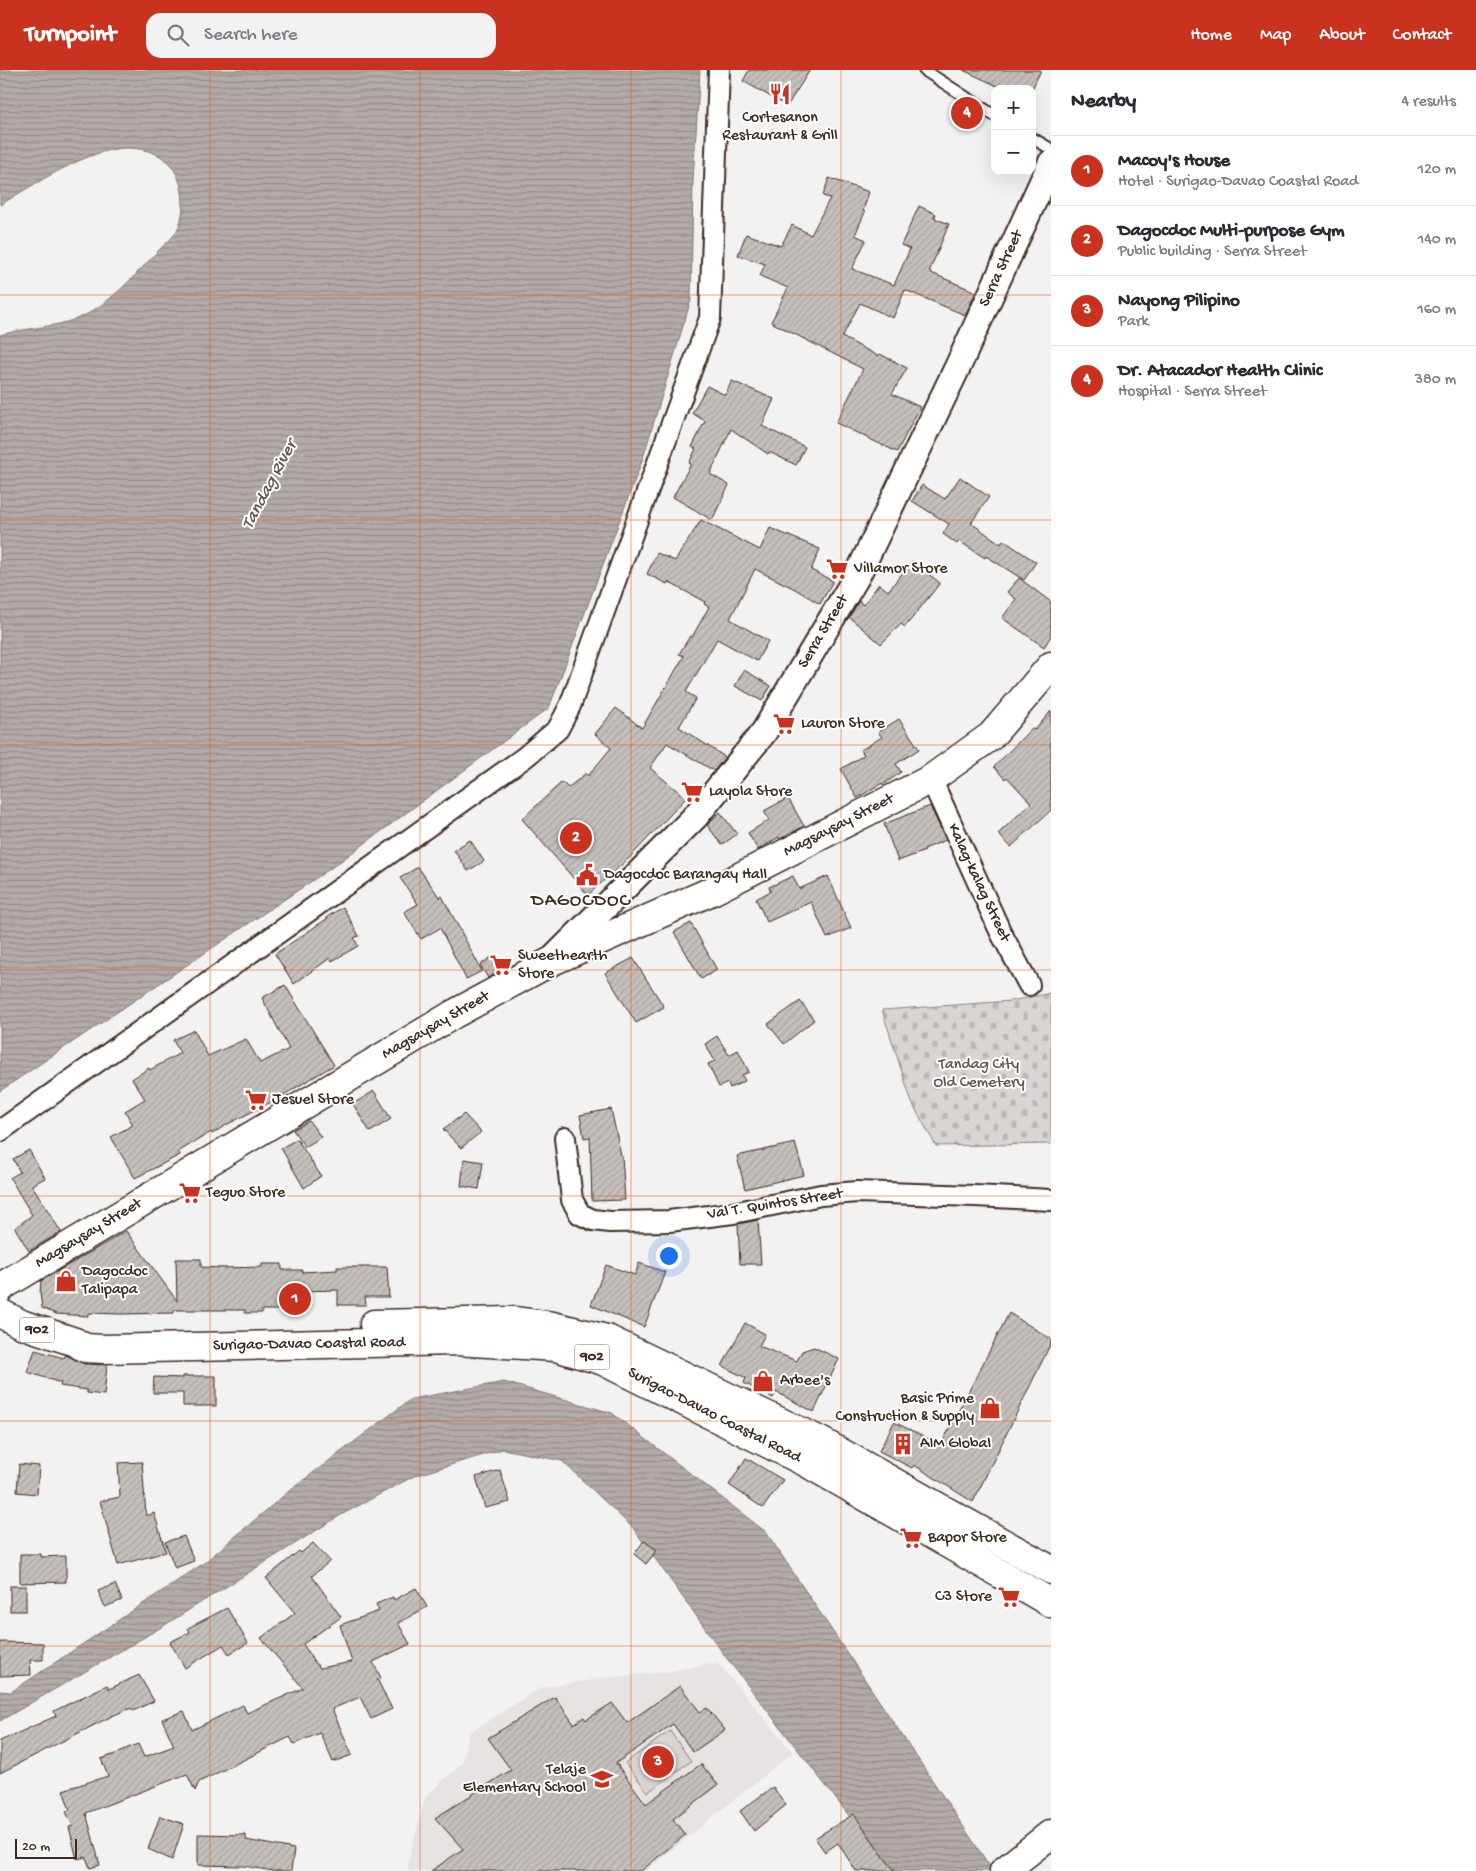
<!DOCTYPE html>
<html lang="en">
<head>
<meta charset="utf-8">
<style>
	body { margin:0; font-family:"Gochi Hand",sans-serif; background:#f2f2f3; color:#2b2b33 }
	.controls { position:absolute; right:15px; top:15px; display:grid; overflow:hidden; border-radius:10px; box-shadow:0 5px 20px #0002 }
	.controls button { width:45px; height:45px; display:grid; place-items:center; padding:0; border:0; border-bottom:1px solid #e1e1e2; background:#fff; color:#2b2b33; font:25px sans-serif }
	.scale { position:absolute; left:15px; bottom:12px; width:62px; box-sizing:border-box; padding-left:5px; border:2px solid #3b2a1e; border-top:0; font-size:14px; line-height:18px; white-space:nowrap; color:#3b2a1e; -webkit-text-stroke:4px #fff; paint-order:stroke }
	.you { position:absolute; left:668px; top:1185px; width:18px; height:18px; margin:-12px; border:4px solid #fff; border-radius:50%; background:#1a73e8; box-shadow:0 0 0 8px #1a73e833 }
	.badge { display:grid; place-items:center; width:32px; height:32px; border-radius:50%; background:#c8321e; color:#fff; font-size:16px; font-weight:700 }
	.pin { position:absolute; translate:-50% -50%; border:2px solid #fff; box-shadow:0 1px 5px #0006 }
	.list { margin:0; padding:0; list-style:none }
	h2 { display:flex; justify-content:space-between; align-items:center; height:65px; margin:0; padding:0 20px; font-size:21px }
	h2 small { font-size:16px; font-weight:400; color:#7c7c81 }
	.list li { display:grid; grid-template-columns:32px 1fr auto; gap:15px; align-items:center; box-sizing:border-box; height:70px; padding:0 20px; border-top:1px solid #e1e1e2 }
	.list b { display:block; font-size:19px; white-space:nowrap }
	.list p { margin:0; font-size:16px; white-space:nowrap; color:#7c7c81 }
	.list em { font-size:16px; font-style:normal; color:#7c7c81 }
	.icon { flex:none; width:28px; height:28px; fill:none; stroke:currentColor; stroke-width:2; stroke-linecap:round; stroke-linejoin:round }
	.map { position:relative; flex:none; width:1051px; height:1801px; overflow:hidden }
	header { display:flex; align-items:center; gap:30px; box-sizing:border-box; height:70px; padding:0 25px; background:#c8321e; color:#fff }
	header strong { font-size:24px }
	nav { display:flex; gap:28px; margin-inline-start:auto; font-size:18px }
	.search { width:350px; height:45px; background:#f2f2f3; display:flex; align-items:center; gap:12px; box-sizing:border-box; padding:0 18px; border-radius:15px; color:#7c7c81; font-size:19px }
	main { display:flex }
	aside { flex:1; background:#fff }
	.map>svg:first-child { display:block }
	.built { fill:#e6e3e2 }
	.cemetery { fill:url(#cemetery-stones); stroke:#8a8078 }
	.green { fill:#d8d5d2; stroke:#8a8078 }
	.water { fill:url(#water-rules); stroke:#827770 }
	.building { fill:url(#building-hatch); stroke:#3b2a1e }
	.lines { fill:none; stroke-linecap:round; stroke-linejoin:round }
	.service-casing { stroke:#3b2a1e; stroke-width:14 }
	.minor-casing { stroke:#3b2a1e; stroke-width:24 }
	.tertiary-casing { stroke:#3b2a1e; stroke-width:29 }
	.secondary-casing { stroke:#3b2a1e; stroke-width:31 }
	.trunk-casing { stroke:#3b2a1e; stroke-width:31 }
	.service { stroke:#fff; stroke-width:10 }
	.minor { stroke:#fff; stroke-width:20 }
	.tertiary { stroke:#fff; stroke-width:25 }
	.secondary { stroke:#fff; stroke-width:28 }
	.trunk { stroke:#fff; stroke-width:28 }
	.grid { fill:none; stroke:#e8590c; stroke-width:1; stroke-opacity:0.55 }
	.labels { text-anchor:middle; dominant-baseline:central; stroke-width:4; stroke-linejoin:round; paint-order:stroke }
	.shield { fill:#fff; stroke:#766a62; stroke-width:1 }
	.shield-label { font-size:15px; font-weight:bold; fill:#3b2a1e }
	.poi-label { font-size:16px; fill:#3b2a1e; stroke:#fff; text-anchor:start }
	.street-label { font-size:16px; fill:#3b2a1e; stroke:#fff }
	.park-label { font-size:16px; fill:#62554b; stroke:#fff }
	.water-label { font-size:18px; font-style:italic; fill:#65574e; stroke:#fff }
	.quarter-label { font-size:19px; letter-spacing:1px; fill:#3b2a1e; stroke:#fff }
</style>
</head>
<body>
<header>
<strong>Turnpoint</strong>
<div class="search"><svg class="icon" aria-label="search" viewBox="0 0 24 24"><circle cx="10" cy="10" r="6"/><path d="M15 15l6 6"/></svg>Search here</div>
<nav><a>Home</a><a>Map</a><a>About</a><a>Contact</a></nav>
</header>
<main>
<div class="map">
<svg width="1051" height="1801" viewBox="0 0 1051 1801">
	<defs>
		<pattern id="cemetery-stones" width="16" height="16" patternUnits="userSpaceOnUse" patternTransform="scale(1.25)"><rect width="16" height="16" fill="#d8d5d2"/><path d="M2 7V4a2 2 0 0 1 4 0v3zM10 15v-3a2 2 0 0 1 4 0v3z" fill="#bab7b4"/></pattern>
		<pattern id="water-rules" width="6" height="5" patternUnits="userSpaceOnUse" patternTransform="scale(1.25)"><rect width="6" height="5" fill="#b2aba7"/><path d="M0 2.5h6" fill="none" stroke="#928b87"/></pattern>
		<pattern id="building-hatch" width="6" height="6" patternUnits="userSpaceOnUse" patternTransform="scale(1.25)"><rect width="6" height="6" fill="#c6c0bd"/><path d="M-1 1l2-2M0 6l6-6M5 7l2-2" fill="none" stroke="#aba5a2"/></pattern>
	</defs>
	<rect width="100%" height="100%" fill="#f3f2f2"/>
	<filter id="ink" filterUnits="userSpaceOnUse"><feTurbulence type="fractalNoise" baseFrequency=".02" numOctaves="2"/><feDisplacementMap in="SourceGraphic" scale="10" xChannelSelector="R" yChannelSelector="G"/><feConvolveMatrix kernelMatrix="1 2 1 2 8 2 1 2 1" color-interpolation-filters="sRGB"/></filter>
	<g filter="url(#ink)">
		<path class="built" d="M717 1592 793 1682 646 1801H408L409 1788 426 1726 463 1692 469 1663 540 1618 612 1607 665 1602Z"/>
		<path class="cemetery" d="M1051 923V1074L936 1076 912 1033 882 940 1011 931Z"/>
		<path class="green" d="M670 1661 691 1691 648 1722 625 1693Z"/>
		<g class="water">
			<path d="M0 0H700L693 110 691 230 642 391 549 638 334 796 0 1021V265C31 256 67 258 94 240 119 224 138 202 158 181 164 175 172 169 176 162 181 154 183 142 183 133 182 97 162 78 126 78 90 78 31 116 0 135Z"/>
			<path d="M504 1312 612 1343 766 1462 993 1801H892L725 1586 633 1458 562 1391 503 1379 414 1406 341 1445 160 1558 0 1651V1621L11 1622 204 1493 289 1421 411 1329Z"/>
		</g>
		<g class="building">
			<path d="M749 0H810L787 36 743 11Z"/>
			<path d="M963 0H1041L1032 19H1004Z"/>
			<path d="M829 108 869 122 863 141 865 142 855 165 866 170 852 199 894 215 910 179 901 175 919 136 936 144 934 148 949 154 929 202 976 222 965 245 905 220 893 248 860 233 842 267 878 286 880 284 907 298 892 324 920 337 897 382 836 353 863 299 771 252 788 218 760 206 765 194 738 185 746 164 781 176 792 155 811 165 830 128 823 126Z"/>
			<path d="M732 311 774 329 762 356 805 377 796 395 769 382 768 384 731 359 710 404 729 415 712 450 673 427 691 394 689 393 696 379 692 377 705 351 692 343 707 316 725 325Z"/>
			<path d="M960 407 989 427 971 453 1001 474 1003 470 1036 492 1024 510 986 486 985 488 959 471 957 474 943 464 949 454 912 431 922 415 945 429Z"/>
			<path d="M701 450 760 480 770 458 820 479 811 500 833 511 820 534 795 519 755 499 730 549 768 571 757 591 717 569 686 622 696 628 679 657 725 687 714 701 667 673 650 698 686 728 630 787 588 825 522 749 562 712 568 718 586 703 588 706 611 678 595 664 616 638 642 658 684 586 679 584 690 566 692 567 709 537 704 534 705 532 668 512 667 514 647 504 657 483 675 491Z"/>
			<path d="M912 491 940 513 905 557 901 554 881 574 849 547 859 531 863 535 879 514 888 521Z"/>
			<path d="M1019 508 1051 532V566L1044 577 1002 548 1016 529 1007 522Z"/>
			<path d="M744 600 771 616 762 631 735 616Z"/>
			<path d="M1051 641V740L1011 777 998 764 1031 733 1007 707 1005 709 994 697 1032 658 1035 660Z"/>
			<path d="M899 649 919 679 896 694 901 702 883 715 882 713 857 728 841 699 864 685 861 680 882 667 878 662Z"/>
			<path d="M788 728 804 756 780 769 779 767 758 780 748 763 769 750 764 741Z"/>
			<path d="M930 736 946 770 924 779 925 781 898 791 884 754Z"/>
			<path d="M720 742 737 764 722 775 707 755Z"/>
			<path d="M470 770 484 791 468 801 454 780Z"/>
			<path d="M418 797 440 828 442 826 482 901 466 909 440 858 421 869 404 842 418 834 400 808Z"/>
			<path d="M793 806 799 819 828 806 851 858 827 868 811 832 767 852 756 829 771 821 769 817Z"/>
			<path d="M343 837 359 866 354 868 358 876 332 891 330 888 294 914 275 884 328 848 327 847Z"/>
			<path d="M691 853 717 900 701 909 674 862Z"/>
			<path d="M493 886 502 900 488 908 480 895Z"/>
			<path d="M633 888 664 937 636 953 605 903Z"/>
			<path d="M285 915 334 995 275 1030 226 1055 212 1064 211 1062 178 1082 180 1085 135 1108 111 1067 133 1055 125 1041 145 1029 132 1009 149 998 150 1000 180 983 173 970 194 960 208 986 246 969 260 993 289 979 262 928Z"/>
			<path d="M800 931 814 950 784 974 768 954Z"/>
			<path d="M717 966 729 985 738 980 749 1002 742 1005 745 1011 730 1018 728 1013 719 1017 708 994 715 991 705 974Z"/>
			<path d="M374 1021 391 1049 370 1062 353 1034Z"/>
			<path d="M611 1039 621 1085H622L625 1130 592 1131 590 1067 584 1068 580 1045Z"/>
			<path d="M464 1044 481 1062 461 1078 443 1059Z"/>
			<path d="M309 1051 321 1067 305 1077 293 1060Z"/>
			<path d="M297 1069 321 1106 304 1118 281 1078Z"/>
			<path d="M795 1073 804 1105 745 1119 737 1086Z"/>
			<path d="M29 1080 45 1108 32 1115 61 1162 29 1181 15 1158 32 1145 10 1108 20 1102 13 1089Z"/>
			<path d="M464 1089 483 1092 479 1119 461 1116Z"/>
			<path d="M758 1150 761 1194H740L738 1154Z"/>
			<path d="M126 1161 177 1231 176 1189H201V1197L222 1198 262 1197V1194H282V1200H302V1202L337 1200V1197H387L389 1227H365L366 1235H338V1220L303 1221V1231H284V1240H262V1243H245V1240H174V1243L121 1244 88 1243V1246L56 1244 42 1238 40 1223 41 1211Z"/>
			<path d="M639 1193 665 1202 644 1257 591 1235 606 1195 635 1205Z"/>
			<path d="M1009 1243 1051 1269V1273L973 1432 914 1395 912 1398 879 1381 894 1352 941 1375Z"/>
			<path d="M745 1253 765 1264 759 1276 797 1291 802 1281 814 1277 839 1289 814 1342 776 1322 773 1328 744 1313 746 1308 722 1296Z"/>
			<path d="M35 1280 64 1288 66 1285 84 1294 107 1295 104 1325 87 1323V1320L60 1316 61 1313 27 1302Z"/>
			<path d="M183 1306H216V1336H183V1323H153L154 1307 183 1308Z"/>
			<path d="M746 1388 783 1410 763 1438 729 1415Z"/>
			<path d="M142 1392 146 1446 154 1443 166 1482 118 1495 100 1431 120 1427 118 1393Z"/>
			<path d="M19 1394 39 1396 37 1424 17 1422Z"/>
			<path d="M500 1400 510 1432 485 1438 476 1407Z"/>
			<path d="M184 1466 194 1491 175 1498 165 1472Z"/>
			<path d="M644 1471 657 1480 646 1494 634 1484Z"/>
			<path d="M313 1473 330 1491 312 1506 341 1547 303 1574 312 1589 320 1598 352 1592 340 1555 379 1541 376 1534 393 1527 394 1530 416 1518 427 1537 398 1553 410 1574 373 1592 381 1608 377 1609 392 1639 371 1649 360 1627 332 1639 352 1685 333 1692 320 1663 294 1674 290 1667 199 1712 195 1721 187 1704 86 1743 100 1795 90 1798 86 1787 77 1789 69 1757 73 1756 66 1742 70 1740 63 1720 108 1706 101 1689 124 1681 123 1680 138 1674 144 1687 174 1676 162 1649 184 1641 192 1660 243 1635 247 1643 303 1618 261 1568 295 1543 266 1508 299 1481 301 1483Z"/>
			<path d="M20 1484H41V1487L66 1486V1512L20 1513Z"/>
			<path d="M115 1514 122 1530 105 1537 98 1521Z"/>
			<rect x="10" y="1516" width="16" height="25"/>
			<path d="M227 1538 248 1573 229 1584 223 1575 185 1598 170 1572 190 1562 188 1558Z"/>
			<path d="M0 1572 43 1573V1590H30L31 1605 0 1606Z"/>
			<path d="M139 1605 154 1631 133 1641 131 1638 112 1646 0 1703V1671L56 1646 54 1641 107 1615 109 1619Z"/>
			<path d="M680 1616 700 1642 707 1638 725 1660 693 1682 673 1654 616 1693 646 1734 701 1694 718 1715 673 1749 685 1765 641 1801H431L463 1779 435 1748 511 1700 488 1668 555 1627 574 1654 584 1647 586 1650 612 1633 627 1653Z"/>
			<path d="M773 1717 786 1735 754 1761 740 1741Z"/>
			<path d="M854 1744 883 1786 895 1801H856L838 1773 825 1782 815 1768Z"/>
			<path d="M160 1746 184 1754 172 1790 148 1779Z"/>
			<path d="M198 1764 246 1765V1770L294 1779 291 1801H273L244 1796 198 1795Z"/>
		</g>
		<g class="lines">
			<g class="service-casing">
				<g id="service">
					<path d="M924 0 995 46"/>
					<path d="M1032 68 1051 79"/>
				</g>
			</g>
			<g class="minor-casing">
				<g id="minor">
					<path d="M931 709 1001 863 1029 915"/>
					<path d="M0 1061 525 687 558 659 570 636 710 248 719 0"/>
					<path d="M565 1068 572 1130 580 1144 593 1150 610 1152 669 1151 733 1143 821 1125 857 1122 975 1126 1051 1130"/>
				</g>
			</g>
			<g class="tertiary-casing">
				<path id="tertiary" d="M553 889 695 747 764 662 857 506 959 294 1051 93"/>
			</g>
			<g class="secondary-casing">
				<g id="secondary">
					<path d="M0 1219 4 1215 454 944 550 892 714 820 931 709 991 666 1051 596"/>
					<path d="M1004 1801 1051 1764"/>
				</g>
			</g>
			<g class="trunk-casing">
				<g id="trunk">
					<path d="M0 1243 21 1254 75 1272 85 1278 103 1279 456 1271 556 1277 601 1290 809 1394 1051 1533"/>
					<path d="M374 1254 513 1251 553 1256 607 1269 822 1372 1051 1500"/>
				</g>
			</g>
			<use href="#service" class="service"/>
			<use href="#minor" class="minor"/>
			<use href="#tertiary" class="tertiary"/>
			<use href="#secondary" class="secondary"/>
			<use href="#trunk" class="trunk"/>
		</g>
	</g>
	<path class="grid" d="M210 0V1801M420 0V1801M631 0V1801M841 0V1801M0 225H1051M0 450H1051M0 675H1051M0 900H1051M0 1126H1051M0 1351H1051M0 1576H1051"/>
	<defs>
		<g id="restaurant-bare" transform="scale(1.725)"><path d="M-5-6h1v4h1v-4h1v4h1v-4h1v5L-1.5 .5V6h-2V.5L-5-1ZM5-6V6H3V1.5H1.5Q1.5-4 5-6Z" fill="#c8321e" stroke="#fff" stroke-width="2.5" paint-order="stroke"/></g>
		<g id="supermarket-bare" transform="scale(1.725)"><path d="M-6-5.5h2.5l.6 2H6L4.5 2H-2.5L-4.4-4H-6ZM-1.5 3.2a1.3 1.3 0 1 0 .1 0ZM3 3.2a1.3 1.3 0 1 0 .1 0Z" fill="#c8321e" stroke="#fff" stroke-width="2.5" paint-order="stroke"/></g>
		<g id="civic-bare" transform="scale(1.725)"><path d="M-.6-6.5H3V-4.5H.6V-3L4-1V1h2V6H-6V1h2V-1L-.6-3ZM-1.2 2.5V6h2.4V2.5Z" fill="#c8321e" stroke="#fff" stroke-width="2.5" paint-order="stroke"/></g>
		<g id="shop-bare" transform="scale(1.725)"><path d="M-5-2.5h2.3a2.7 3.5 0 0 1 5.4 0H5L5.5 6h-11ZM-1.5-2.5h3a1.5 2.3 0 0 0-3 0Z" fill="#c8321e" stroke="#fff" stroke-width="2.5" paint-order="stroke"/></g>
		<g id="building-bare" transform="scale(1.725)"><path d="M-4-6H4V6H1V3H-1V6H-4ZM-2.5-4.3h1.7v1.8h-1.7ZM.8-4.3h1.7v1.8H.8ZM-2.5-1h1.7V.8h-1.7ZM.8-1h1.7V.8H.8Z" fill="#c8321e" stroke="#fff" stroke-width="2.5" paint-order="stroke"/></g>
		<g id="school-bare" transform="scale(1.725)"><path d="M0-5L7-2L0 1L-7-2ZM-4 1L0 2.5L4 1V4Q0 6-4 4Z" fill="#c8321e" stroke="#fff" stroke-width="2.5" paint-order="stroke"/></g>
	</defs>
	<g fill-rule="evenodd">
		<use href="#restaurant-bare" x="780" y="24"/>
		<use href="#supermarket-bare" x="837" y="499"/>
		<use href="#supermarket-bare" x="784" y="654"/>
		<use href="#supermarket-bare" x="692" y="722"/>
		<use href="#civic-bare" x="587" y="805"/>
		<use href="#supermarket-bare" x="501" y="895"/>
		<use href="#supermarket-bare" x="256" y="1030"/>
		<use href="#supermarket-bare" x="190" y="1123"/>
		<use href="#shop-bare" x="66" y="1211"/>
		<use href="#shop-bare" x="763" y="1311"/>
		<use href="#shop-bare" x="990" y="1338"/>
		<use href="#building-bare" x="903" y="1374"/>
		<use href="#supermarket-bare" x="911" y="1468"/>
		<use href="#supermarket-bare" x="1009" y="1527"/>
		<use href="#school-bare" x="602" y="1709"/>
	</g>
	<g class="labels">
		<g class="shield">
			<rect x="19.5" y="1247.5" width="35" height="25" rx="4"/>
			<rect x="574.5" y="1274.5" width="35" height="25" rx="4"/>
		</g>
		<g class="shield-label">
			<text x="37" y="1260">902</text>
			<text x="592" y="1287">902</text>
		</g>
		<g class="poi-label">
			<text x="780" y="48" text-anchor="middle">Cortesanon<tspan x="780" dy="18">Restaurant &amp; Grill</tspan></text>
			<text x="854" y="499">Villamor Store</text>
			<text x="801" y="654">Lauron Store</text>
			<text x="709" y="722">Layola Store</text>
			<text x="604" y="805">Dagocdoc Barangay Hall</text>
			<text x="518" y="886">Sweethearth<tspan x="518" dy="18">Store</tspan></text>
			<text x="272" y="1030">Jesuel Store</text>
			<text x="206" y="1123">Teguo Store</text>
			<text x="82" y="1202">Dagocdoc<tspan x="82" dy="18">Talipapa</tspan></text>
			<text x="780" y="1311">Arbee's</text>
			<text x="974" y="1329" text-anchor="end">Basic Prime<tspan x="974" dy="18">Construction &amp; Supply</tspan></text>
			<text x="920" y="1374">AIM Global</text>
			<text x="928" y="1468">Bapor Store</text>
			<text x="992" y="1527" text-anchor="end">C3 Store</text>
			<text x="586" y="1700" text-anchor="end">Telaje<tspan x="586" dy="18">Elementary School</tspan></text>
		</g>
		<g class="street-label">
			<text transform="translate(1002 199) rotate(-65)">Serra Street</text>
			<text transform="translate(824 562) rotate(-59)">Serra Street</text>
			<text transform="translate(839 756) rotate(-27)">Magsaysay Street</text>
			<text transform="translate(978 813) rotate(65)">Kalag-kalag Street</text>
			<text transform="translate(436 956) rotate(-30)">Magsaysay Street</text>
			<text transform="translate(775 1135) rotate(-9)">Val T. Quintos Street</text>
			<text transform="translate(89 1164) rotate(-31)">Magsaysay Street</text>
			<text transform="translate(309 1275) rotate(-1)">Surigao-Davao Coastal Road</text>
			<text transform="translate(714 1346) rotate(27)">Surigao-Davao Coastal Road</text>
		</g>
		<g class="park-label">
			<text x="979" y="995">Tandag City<tspan x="979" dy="18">Old Cemetery</tspan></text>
		</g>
		<g class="water-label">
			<text transform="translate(270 415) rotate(-62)">Tandag River</text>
		</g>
		<g class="quarter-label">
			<text x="581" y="831">DAGOCDOC</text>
		</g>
	</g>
</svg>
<div class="controls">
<button>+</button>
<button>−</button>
</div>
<div class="scale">20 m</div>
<div class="you"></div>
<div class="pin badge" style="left:295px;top:1229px">1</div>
<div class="pin badge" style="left:576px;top:768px">2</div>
<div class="pin badge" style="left:658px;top:1692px">3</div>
<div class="pin badge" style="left:967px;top:43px">4</div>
</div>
<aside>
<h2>Nearby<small>4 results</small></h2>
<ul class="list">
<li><span class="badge">1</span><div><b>Macoy's House</b><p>Hotel · Surigao-Davao Coastal Road</p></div><em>120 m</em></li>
<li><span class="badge">2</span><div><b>Dagocdoc Multi-purpose Gym</b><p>Public building · Serra Street</p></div><em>140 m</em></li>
<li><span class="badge">3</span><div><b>Nayong Pilipino</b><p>Park</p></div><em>160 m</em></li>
<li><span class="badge">4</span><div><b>Dr. Atacador Health Clinic</b><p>Hospital · Serra Street</p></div><em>380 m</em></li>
</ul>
</aside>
</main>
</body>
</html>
